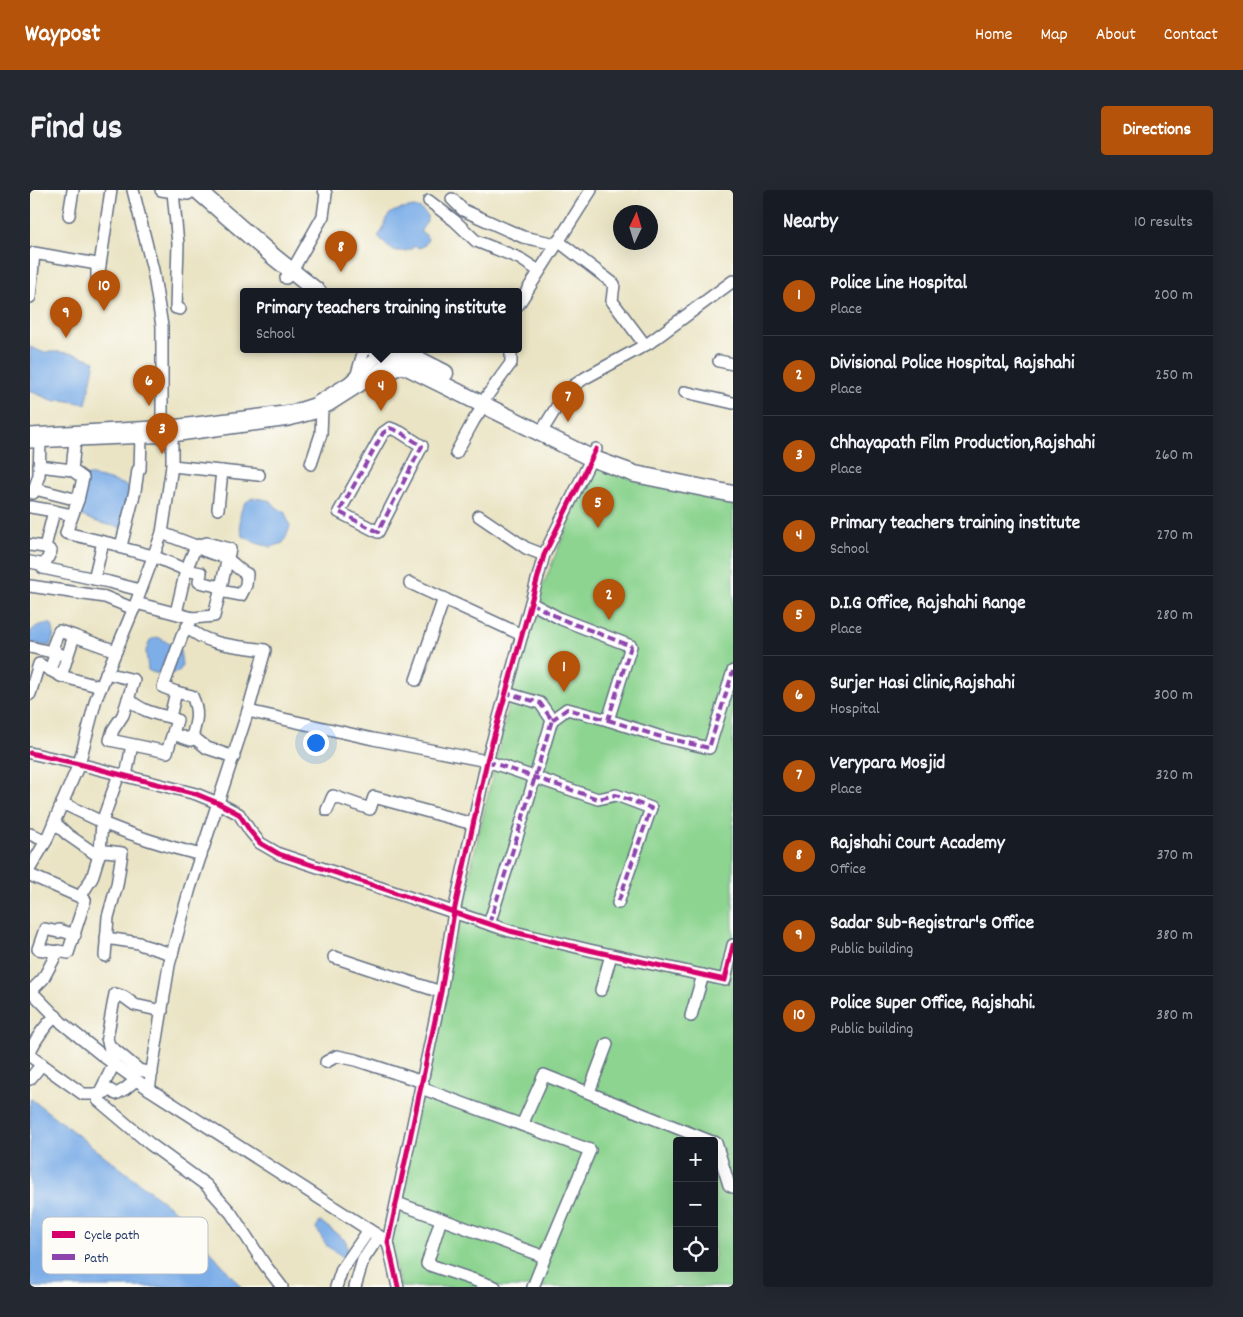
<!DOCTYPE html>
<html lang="en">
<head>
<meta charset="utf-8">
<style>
	body { margin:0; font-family:Dekko,sans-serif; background:#242831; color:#f1f3f6 }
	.controls { position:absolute; right:15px; bottom:15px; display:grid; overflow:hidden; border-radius:5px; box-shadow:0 5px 20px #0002 }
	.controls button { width:45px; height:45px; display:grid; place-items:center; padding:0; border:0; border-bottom:1px solid #363941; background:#171b24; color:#f1f3f6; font:25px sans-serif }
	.compass { position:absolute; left:583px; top:15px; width:45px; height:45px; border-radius:50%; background:#171b24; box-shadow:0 5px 20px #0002; rotate:4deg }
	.you { position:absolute; left:285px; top:552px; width:18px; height:18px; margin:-12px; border:4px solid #fff; border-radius:50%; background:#1a73e8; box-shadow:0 0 0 8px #1a73e833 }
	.badge { display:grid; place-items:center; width:32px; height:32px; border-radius:50%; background:#b45309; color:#fff; font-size:16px; font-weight:700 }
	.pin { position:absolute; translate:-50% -41px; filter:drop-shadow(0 1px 2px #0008) }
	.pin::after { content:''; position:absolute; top:26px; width:18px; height:15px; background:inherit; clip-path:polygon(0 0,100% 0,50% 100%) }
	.popup { position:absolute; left:210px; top:98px; width:282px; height:65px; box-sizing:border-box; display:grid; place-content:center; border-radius:5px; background:#171b24; filter:drop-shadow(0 1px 4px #0005); font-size:16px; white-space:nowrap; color:#9ea1a6 }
	.popup b { font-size:19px; color:#f1f3f6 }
	.popup::after { content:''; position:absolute; left:50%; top:100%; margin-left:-10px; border:10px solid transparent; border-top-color:#171b24 }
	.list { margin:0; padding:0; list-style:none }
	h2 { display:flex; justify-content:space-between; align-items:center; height:65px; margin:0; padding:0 20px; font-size:21px }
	h2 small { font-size:16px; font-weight:400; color:#9ea1a6 }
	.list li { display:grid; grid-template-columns:32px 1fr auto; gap:15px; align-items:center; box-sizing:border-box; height:80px; padding:0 20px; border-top:1px solid #363941 }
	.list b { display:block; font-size:19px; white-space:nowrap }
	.list p { margin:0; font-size:16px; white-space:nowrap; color:#9ea1a6 }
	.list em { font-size:16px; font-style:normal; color:#9ea1a6 }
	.icon { flex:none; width:28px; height:28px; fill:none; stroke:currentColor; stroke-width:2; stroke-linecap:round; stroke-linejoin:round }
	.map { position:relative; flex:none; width:703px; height:1097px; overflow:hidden; border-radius:5px }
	header { display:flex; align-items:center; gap:30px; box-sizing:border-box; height:70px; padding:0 25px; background:#b45309; color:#fff }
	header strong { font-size:24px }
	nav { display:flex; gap:28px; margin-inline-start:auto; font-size:18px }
	.intro { display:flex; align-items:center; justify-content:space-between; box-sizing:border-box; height:120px; padding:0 30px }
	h1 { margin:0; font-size:35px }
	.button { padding:12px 22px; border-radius:5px; background:#b45309; color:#fff; font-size:18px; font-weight:700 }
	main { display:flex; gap:30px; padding:0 30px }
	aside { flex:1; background:#171b24; border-radius:5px; box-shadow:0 5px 20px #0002 }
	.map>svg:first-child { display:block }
	.green { fill:#8cd490; stroke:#548277; fill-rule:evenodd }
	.water { fill:#7daee8; stroke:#4c6ea3 }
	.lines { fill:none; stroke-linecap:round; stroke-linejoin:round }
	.minor-casing { stroke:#636e82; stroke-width:14 }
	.highway-casing { stroke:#636e82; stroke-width:19 }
	.minor { stroke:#fff; stroke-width:11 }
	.highway { stroke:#fff; stroke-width:16 }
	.quiet { stroke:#8e44ad; stroke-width:4; stroke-dasharray:8 4; stroke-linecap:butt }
	.cycleway-casing { stroke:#fdfcf7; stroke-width:8 }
	.cycleway { stroke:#d6006c; stroke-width:5 }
	.key { fill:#fdfcf7; stroke:#b9bec9; stroke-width:1 }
	.key-label { font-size:14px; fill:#1b2f5e }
</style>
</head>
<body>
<header>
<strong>Waypost</strong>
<nav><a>Home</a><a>Map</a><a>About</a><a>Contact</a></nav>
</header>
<div class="intro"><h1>Find us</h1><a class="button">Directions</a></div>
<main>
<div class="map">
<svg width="703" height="1097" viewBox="0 0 703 1097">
	<rect width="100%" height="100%" fill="#fdfcf7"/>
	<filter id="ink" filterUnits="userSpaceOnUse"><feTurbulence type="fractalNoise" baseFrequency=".02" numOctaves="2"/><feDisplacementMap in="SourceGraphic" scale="10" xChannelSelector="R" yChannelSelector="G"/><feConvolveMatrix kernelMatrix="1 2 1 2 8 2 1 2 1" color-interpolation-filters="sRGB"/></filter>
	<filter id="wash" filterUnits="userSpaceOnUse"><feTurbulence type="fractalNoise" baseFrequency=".0096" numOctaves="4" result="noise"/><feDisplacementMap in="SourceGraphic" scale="20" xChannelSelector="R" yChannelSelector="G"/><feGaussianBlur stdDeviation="1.12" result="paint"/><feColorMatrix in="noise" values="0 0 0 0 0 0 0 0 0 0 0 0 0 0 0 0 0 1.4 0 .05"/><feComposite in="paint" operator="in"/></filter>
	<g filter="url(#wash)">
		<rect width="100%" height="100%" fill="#eae4c4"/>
		<path class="green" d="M562 276 703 306V1097H370L360 1051 419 772 494 451 506 413ZM647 951H684V1078H647Z"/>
		<g class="water">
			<path d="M384 17 391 19 397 25V31L390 42 395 44 398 49 394 56 389 58 385 56C378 63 365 63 357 56 354 53 351 49 348 46 352 42 354 38 355 32 358 19 374 19 384 17Z"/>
			<path d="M0 157 12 162H30L45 164 65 171 56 214 33 210 24 211 0 201Z"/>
			<path d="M57 285C73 288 88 291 103 299L93 338 70 333 46 324Z"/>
			<path d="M222 308 232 309 241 311 246 317 255 323 260 336 257 345 253 353 241 357 226 353 213 346C209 337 208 322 215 313 216 312 221 309 222 308Z"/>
			<path d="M14 434H21C26 442 23 448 20 456L0 453V442L7 436Z"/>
			<path d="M128 447 150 460 152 475 149 482C138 484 128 486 118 480L116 461 120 450Z"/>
			<path d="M0 908 148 1023 211 1097H0Z"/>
			<path d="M290 1031 316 1051 318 1063 312 1070V1066L297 1056 286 1038Z"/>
		</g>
	</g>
	<g filter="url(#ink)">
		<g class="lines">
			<g class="minor-casing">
				<g id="minor">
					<path d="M103 0 123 80 132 136V242"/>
					<path d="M131 0 158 4 164 0"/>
					<path d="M143 2 148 54 146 118 150 119"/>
					<path d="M422 9 433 20 493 47 526 54"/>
					<path d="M399 11 425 31 446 51 489 68 509 81"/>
					<path d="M39 25 43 0"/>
					<path d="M528 51 584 94 582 111 615 155"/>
					<path d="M69 82 81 0"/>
					<path d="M256 88 262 81 293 26 296 4 294 0"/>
					<path d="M0 107 4 63 67 74V98"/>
					<path d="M488 115 561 0"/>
					<path d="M689 171 703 174"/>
					<path d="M327 184 334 160"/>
					<path d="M342 190 377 176"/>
					<path d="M655 202 703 213"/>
					<path d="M457 206 481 173V160"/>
					<path d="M360 238 370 242 392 256 348 342 309 322 353 243Z"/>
					<path d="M0 244 142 236 262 221 284 214 318 193 355 160"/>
					<path d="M510 244 534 205 543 196 555 188 619 153 703 91"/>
					<path d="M0 252 142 246 259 230 285 223 298 216 331 195 367 165"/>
					<path d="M426 263 444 230 454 215"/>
					<path d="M281 274 291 244 292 219"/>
					<path d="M9 276 42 280 45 250"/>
					<path d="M142 276 229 285"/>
					<path d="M5 299 48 310 53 288 42 280"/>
					<path d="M3 303 9 285 10 252"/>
					<path d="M48 310 36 343 91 356 105 301 108 280 110 279 111 247"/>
					<path d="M1 317 24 321"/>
					<path d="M188 319 192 281"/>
					<path d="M449 326 496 358 514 365"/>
					<path d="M0 355 15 357 24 321 42 325"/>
					<path d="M91 356 92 358 123 366 156 380 166 356 132 343"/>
					<path d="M166 356C175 363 186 363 197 369 204 373 208 380 217 384L216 395 211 405 190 401"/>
					<path d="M15 357 21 361 13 378 79 392 110 400"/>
					<path d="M0 372 15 375"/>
					<path d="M64 389 73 352"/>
					<path d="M380 393 492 445"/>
					<path d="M0 396 75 407 104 419"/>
					<path d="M106 413 163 428"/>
					<path d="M501 413 531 429 601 456 578 530 537 519 522 530"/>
					<path d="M146 423 156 380 171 383 169 392 191 397"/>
					<path d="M0 457 30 464"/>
					<path d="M20 480 26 462 23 456 29 441 44 446"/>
					<path d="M76 483 104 490 93 525 83 540 80 550 137 562 147 530 140 527 146 502 133 497 152 446 157 437"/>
					<path d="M31 486 44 446 86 461"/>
					<path d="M386 490 414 408"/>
					<path d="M0 504 9 474 31 486 71 497"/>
					<path d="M98 509C111 520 123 524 140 527"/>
					<path d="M218 521 343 549 457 571 568 609 586 605 621 618 588 713"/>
					<path d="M578 530 628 546 679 558 703 481"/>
					<path d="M143 544 161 550C166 533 170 523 162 506L146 502"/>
					<path d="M162 546 177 558 204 567"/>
					<path d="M0 563 49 574 166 604 188 613 209 624 220 641 230 653 249 664 480 741 559 760 695 790 703 755"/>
					<path d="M96 586 102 555"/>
					<path d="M32 613 72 632 89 584"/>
					<path d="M297 620 303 606 340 619 344 607 443 634"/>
					<path d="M24 632 38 645 64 663 76 661 92 663 87 695 78 727 75 766"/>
					<path d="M70 632C104 646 135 656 171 665"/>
					<path d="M0 644 16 651"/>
					<path d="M0 678 16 651 49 574 66 509 106 413 132 343 142 276V236"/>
					<path d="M0 685 50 707 62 688 70 662 72 632"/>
					<path d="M459 734 487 647 522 530 510 513 476 503"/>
					<path d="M76 748 109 753 112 755 142 764"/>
					<path d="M27 762 8 759 15 739 28 742 29 740 45 745"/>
					<path d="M304 767 343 780 411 802"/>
					<path d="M0 800 32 833 73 866 119 899 358 1052"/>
					<path d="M571 800 581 765"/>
					<path d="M1 801 13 789 28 761 38 763 55 710 50 707"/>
					<path d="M132 821 105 815 94 807 85 804 77 848 84 874 69 904 68 910 120 954 176 995 201 1023 235 1075 252 1097"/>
					<path d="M661 826 673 785"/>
					<path d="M80 856 109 880 122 883"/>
					<path d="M0 861C7 847 14 836 26 826"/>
					<path d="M0 866 53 904H71L80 900 86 904 95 899 106 890"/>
					<path d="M296 872 307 866 326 870 393 892"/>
					<path d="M0 889 12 874"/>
					<path d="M391 898 560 960 515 1067"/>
					<path d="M119 899 139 775 160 698 218 521 235 460C209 456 177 456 157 437L163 428 184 426 200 359 177 353 166 356"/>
					<path d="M559 902 577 854"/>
					<path d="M492 935 514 885 680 951"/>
					<path d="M684 952 686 953 699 995 703 997"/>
					<path d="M367 1013 515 1067 503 1097"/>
					<path d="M411 1029 397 1074 465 1097"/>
					<path d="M306 1097 312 1079 339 1040"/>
					<path d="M325 1097 333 1070 349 1046"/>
					<path d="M368 1097 358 1052 411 802 424 722 457 571 514 365 566 259"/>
				</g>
			</g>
			<g class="highway-casing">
				<g id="highway">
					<path d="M167 0 244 67 288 102"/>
					<path d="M346 160 351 164 561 268 605 284 703 304"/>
					<path d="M370 160 415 183"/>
				</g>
			</g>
			<use href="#minor" class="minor"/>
			<use href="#highway" class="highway"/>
			<g class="quiet">
				<path d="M360 238 370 242 392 256 348 342 309 322 353 243Z"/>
				<path d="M501 413 531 429 601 456 578 530 537 519 522 530"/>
				<path d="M578 530 628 546 679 558 703 481"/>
				<path d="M457 571 568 609 586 605 621 618 588 713"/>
				<path d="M459 734 487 647 522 530 510 513 476 503"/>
			</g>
			<g class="cycleway-casing">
				<g id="cycleway">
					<path d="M0 563 49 574 166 604 188 613 209 624 220 641 230 653 249 664 480 741 559 760 695 790 703 755"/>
					<path d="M368 1097 358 1052 411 802 424 722 457 571 514 365 566 259"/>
				</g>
			</g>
			<use href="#cycleway" class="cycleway"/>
		</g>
	</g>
	<rect x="12" y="1027" width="166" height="57" rx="8" class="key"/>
	<rect x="22" y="1041" width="23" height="7" fill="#d6006c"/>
	<rect x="22" y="1064" width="23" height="6" fill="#8e44ad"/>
	<g class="key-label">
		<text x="54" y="1049">Cycle path</text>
		<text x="54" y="1072">Path</text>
	</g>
</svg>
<div class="controls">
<button>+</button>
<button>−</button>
<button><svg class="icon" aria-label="locate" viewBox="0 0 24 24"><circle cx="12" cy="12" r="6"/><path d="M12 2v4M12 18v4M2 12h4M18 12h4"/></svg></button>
</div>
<svg class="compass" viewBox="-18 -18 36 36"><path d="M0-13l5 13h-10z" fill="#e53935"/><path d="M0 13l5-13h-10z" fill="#9ea1a6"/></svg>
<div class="you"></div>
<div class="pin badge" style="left:534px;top:502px">1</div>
<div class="pin badge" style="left:579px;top:430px">2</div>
<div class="pin badge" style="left:132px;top:264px">3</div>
<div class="pin badge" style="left:351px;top:221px">4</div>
<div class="popup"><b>Primary teachers training institute</b>School</div>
<div class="pin badge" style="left:568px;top:338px">5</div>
<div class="pin badge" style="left:119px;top:216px">6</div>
<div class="pin badge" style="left:538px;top:232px">7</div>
<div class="pin badge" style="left:311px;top:82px">8</div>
<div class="pin badge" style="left:36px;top:148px">9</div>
<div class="pin badge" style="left:74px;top:121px">10</div>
</div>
<aside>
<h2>Nearby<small>10 results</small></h2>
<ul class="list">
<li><span class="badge">1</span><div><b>Police Line Hospital</b><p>Place</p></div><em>200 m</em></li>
<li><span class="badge">2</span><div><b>Divisional Police Hospital, Rajshahi</b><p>Place</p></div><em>250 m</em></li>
<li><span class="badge">3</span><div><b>Chhayapath Film Production,Rajshahi</b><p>Place</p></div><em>260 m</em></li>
<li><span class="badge">4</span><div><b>Primary teachers training institute</b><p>School</p></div><em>270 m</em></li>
<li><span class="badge">5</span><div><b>D.I.G Office, Rajshahi Range</b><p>Place</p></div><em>280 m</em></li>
<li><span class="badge">6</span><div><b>Surjer Hasi Clinic,Rajshahi</b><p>Hospital</p></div><em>300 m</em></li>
<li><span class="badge">7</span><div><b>Verypara Mosjid</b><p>Place</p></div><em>320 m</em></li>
<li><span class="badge">8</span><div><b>Rajshahi Court Academy</b><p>Office</p></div><em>370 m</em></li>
<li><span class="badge">9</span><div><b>Sadar Sub-Registrar's Office</b><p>Public building</p></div><em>380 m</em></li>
<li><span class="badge">10</span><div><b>Police Super Office, Rajshahi.</b><p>Public building</p></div><em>380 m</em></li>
</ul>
</aside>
</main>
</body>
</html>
